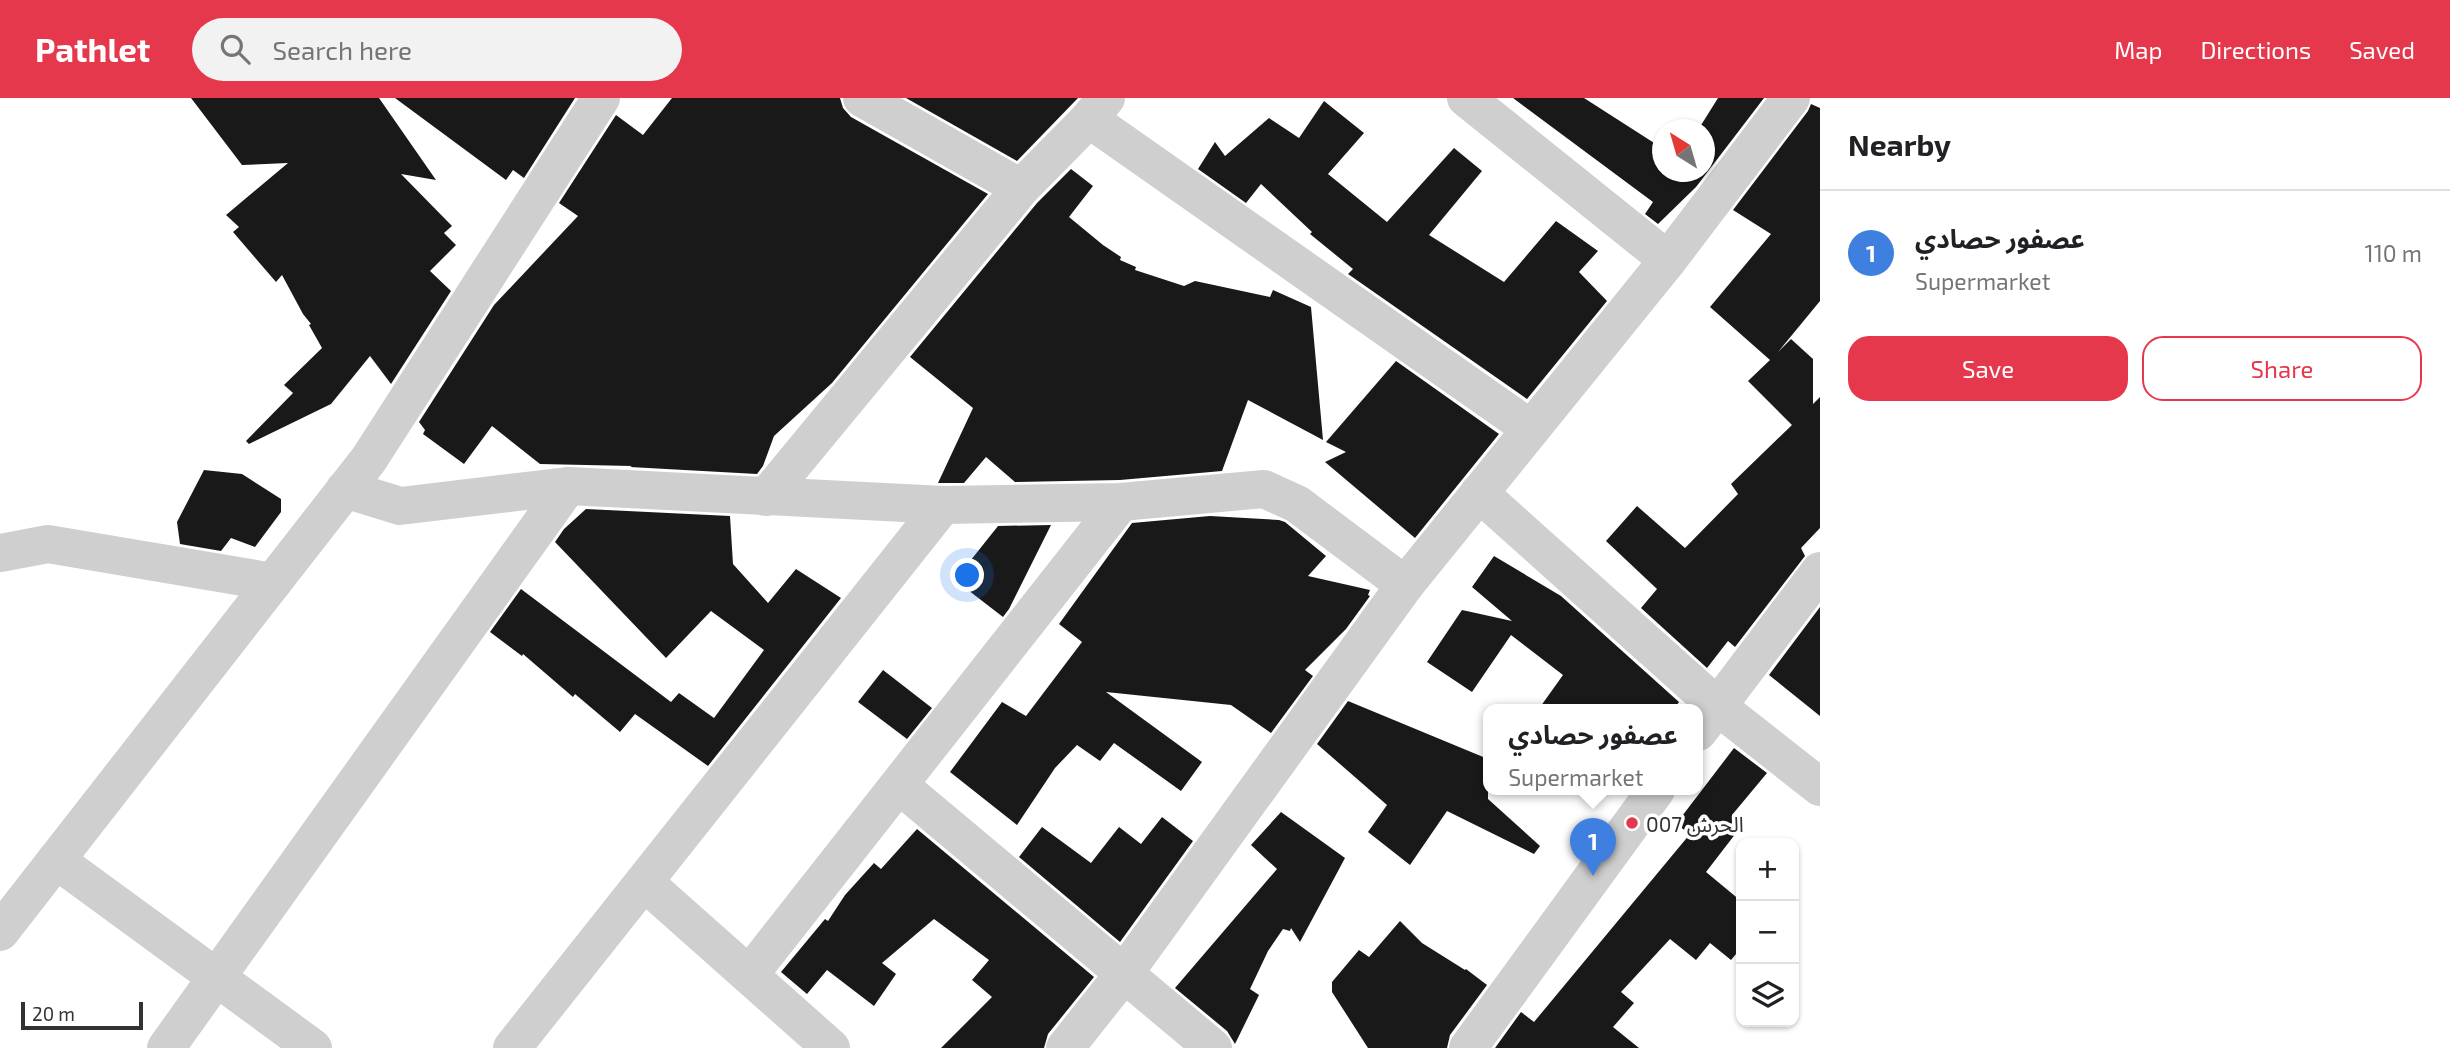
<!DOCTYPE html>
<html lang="en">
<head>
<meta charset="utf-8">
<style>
	body { margin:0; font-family:"Exo 2","Noto Sans Arabic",sans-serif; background:#f2f2f2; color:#202124 }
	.controls { position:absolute; right:21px; bottom:21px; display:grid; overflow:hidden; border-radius:14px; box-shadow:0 2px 5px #0004 }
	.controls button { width:63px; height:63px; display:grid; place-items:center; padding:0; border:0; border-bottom:2px solid #e0e0e0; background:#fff; color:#202124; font:35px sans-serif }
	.compass { position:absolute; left:1652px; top:21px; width:63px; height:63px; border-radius:50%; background:#fff; box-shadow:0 2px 5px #0004; rotate:323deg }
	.scale { position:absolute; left:21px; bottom:18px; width:122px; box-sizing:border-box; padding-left:7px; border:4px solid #323232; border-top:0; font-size:19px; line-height:24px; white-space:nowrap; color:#323232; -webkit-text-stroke:5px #fff; paint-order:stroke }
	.you { position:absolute; left:968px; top:478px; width:24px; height:24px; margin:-18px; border:5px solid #fff; border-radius:50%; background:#1a73e8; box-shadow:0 0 0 10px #1a73e833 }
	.badge { display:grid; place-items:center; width:46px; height:46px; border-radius:50%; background:#e6384c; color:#fff; font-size:23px; font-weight:700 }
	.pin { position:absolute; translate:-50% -58px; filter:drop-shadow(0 2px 4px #0008) }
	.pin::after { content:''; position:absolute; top:37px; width:24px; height:21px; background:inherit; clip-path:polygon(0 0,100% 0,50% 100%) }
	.popup { position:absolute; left:1483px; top:606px; width:220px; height:91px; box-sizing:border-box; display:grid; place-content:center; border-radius:14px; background:#fff; filter:drop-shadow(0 2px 5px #0005); font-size:23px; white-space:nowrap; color:#757577 }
	.popup b { font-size:26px; color:#202124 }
	.popup::after { content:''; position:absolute; left:50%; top:100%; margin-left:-14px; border:14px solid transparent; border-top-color:#fff }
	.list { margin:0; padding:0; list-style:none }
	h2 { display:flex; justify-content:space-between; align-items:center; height:91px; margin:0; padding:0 28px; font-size:30px }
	h2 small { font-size:23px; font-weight:400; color:#757577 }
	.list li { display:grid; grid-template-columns:46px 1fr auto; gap:21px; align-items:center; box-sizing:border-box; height:126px; padding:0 28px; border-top:2px solid #e0e0e0 }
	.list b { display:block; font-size:26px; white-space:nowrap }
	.list p { margin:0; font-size:23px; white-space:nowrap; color:#757577 }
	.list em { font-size:23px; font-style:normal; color:#757577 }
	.actions { display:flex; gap:14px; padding:21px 28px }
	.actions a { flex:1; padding:16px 0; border:2px solid #e6384c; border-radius:21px; text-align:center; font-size:24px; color:#e6384c }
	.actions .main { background:#e6384c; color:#fff }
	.icon { flex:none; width:38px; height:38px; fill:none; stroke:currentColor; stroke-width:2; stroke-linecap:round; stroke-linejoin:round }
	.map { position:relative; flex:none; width:1820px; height:950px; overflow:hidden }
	header { display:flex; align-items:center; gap:42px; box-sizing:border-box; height:98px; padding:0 35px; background:#e6384c; color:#fff }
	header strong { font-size:33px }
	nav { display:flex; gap:38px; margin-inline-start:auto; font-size:24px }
	.search { width:490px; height:63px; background:#f2f2f2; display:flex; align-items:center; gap:18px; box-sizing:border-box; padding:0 24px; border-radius:38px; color:#757577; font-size:26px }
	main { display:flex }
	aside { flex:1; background:#fff }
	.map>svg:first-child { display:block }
	.building { fill:#191919 }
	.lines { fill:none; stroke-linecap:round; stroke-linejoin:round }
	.minor { stroke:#cfcfcf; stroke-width:38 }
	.poi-dot { fill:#e6384c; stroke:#fff; stroke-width:2.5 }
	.labels { text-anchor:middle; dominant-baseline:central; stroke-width:7; stroke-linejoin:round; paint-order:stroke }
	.poi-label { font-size:21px; fill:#323232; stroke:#fff; text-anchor:start }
</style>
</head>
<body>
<header>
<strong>Pathlet</strong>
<div class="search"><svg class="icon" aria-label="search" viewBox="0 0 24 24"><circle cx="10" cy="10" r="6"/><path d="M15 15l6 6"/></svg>Search here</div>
<nav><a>Map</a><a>Directions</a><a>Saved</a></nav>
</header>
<main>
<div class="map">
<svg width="1820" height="950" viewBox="0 0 1820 950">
	<rect width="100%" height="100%" fill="#fff"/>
	<g class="building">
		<path d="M191 0H379L436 82 401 76 452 128 444 135 456 147 430 173 451 193 391 286 370 258 331 306 249 346 246 343 293 295 284 287 322 250 309 227 311 226 303 216 282 177 276 184 233 134 239 129 226 117 288 65 242 67Z"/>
		<path d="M395 0H575L524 80 513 72 506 82Z"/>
		<path d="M672 0H840L843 10 851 19 988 96 832 285 774 338 763 368 757 376 630 369 632 368 540 366 492 328 464 366 423 336 425 332 419 324 494 207 578 118 559 105 616 17 643 37Z"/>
		<path d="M906 0H1078L1017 63Z"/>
		<path d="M1513 0H1584L1662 50V74H1704V32H1698L1718 0H1764L1696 89 1658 126 1645 116 1653 104Z"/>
		<path d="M1324 3 1364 35 1328 76 1387 124 1454 50 1482 73 1429 137 1504 184 1556 123 1598 153 1579 174 1607 203 1527 301 1348 176 1353 171 1310 136 1312 134 1261 86 1246 105 1198 71 1215 44 1225 58 1269 20 1299 40Z"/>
		<path d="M1811 6 1820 10V203L1778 254 1791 241 1813 261V306L1820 299V430L1801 450 1805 458 1735 549 1728 543 1707 570 1641 510 1657 491 1606 443 1637 408 1685 450 1738 396 1731 386 1792 327 1748 283 1770 262 1710 209 1771 136 1733 112 1808 13Z"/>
		<path d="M1071 71 1093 88 1069 119 1103 147 1121 159 1120 162 1136 169 1135 172 1184 188 1195 183 1270 199 1273 192 1311 209 1323 342 1248 302 1222 373 1120 382 1015 384 986 359 964 385H938L973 310 910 259 1037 105Z"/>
		<path d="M1396 263 1499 336 1415 440 1325 364 1346 354 1326 344Z"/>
		<path d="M204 372 242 376 281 401V414L255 449 231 440 221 453 180 446 177 424Z"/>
		<path d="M586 411 730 418 733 466 768 505 796 471 841 500 708 668 635 616 620 634 575 596 573 599 523 556 522 558 490 534 521 491 671 604 679 595 714 620 764 552 711 513 666 560 555 444 564 431Z"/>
		<path d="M1210 418 1279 422 1285 424 1326 458 1308 478 1370 492 1368 497 1370 498 1346 531 1305 572 1313 578 1271 635 1231 607 1106 594 1202 664 1181 693 1114 645 1100 663 1077 647 1055 670 1017 727 950 674 1002 604 1026 618 1082 544 1059 526 1132 425Z"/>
		<path d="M1051 427 1009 511 1003 519 955 482 998 428Z"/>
		<path d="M1494 458 1561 498 1679 604 1673 612H1538L1563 577 1511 537 1472 594 1427 564 1462 512 1512 523 1472 489Z"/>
		<path d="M1820 509V618L1769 577Z"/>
		<path d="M883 572 932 610 907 641 858 604Z"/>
		<path d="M1348 603 1488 661V701L1540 748 1534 756 1447 713 1410 767 1368 734 1387 707 1317 646Z"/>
		<path d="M1734 650 1767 675 1732 717 1743 726 1706 774 1741 803V850L1731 862 1710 845 1696 862 1670 841 1621 894 1634 905 1613 929 1639 950H1495L1521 914 1534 924 1690 736 1676 726Z"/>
		<path d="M1281 714 1345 760 1300 844 1291 830 1290 833 1283 831 1268 853 1250 891 1259 897 1235 946 1227 933 1175 890 1277 771 1251 747Z"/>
		<path d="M1162 719 1193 743 1120 844 1019 759 1042 729 1091 765 1119 729 1141 746Z"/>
		<path d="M917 731 1094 879 1048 936 1044 950H941L992 899 972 882 989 862 934 821 882 865 896 876 874 908 827 872 807 896 781 874 825 821 828 823 845 797 874 765 881 771Z"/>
		<path d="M1400 823 1422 845 1465 872 1466 871 1487 887 1450 937 1447 950H1368L1332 894V884L1359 852 1369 859Z"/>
	</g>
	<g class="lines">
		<g class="minor">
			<path d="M862 0 1021 90"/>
			<path d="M1466 0 1668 162"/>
			<path d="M1089 21 1531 331"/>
			<path d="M345 391 400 408 568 388 943 407 1121 404 1264 391 1297 406 1405 487"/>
			<path d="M1479 395 1717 608 1820 689"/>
			<path d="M766 399 1021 90 1089 21 1106 0"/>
			<path d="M0 455 48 446 273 484"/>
			<path d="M1698 634 1820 473"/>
			<path d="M899 687 1213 950"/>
			<path d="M56 762 313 950"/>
			<path d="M644 784 831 950"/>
			<path d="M0 834 369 361 601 0"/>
			<path d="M749 877 1121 404"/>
			<path d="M166 950 568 388"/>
			<path d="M512 950 943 407"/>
			<path d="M1065 950 1123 877 1405 487 1668 162 1791 0"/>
			<path d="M1468 950 1656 692"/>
		</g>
	</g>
	<circle class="poi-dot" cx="1632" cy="725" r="7"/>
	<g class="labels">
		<g class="poi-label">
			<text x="1646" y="725">الحرش 007</text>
		</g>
	</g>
</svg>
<div class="controls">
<button>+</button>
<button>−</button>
<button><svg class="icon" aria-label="layers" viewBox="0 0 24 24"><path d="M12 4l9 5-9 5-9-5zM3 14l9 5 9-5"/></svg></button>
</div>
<svg class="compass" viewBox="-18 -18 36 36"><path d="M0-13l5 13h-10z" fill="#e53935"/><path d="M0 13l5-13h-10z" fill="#757577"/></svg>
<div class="scale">20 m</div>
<div class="you"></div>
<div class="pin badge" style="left:1593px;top:778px;background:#3f7fe0">1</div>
<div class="popup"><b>عصفور حصادي</b>Supermarket</div>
</div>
<aside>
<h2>Nearby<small></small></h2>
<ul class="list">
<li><span class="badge" style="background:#3f7fe0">1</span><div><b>عصفور حصادي</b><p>Supermarket</p></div><em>110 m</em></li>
</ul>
<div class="actions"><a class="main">Save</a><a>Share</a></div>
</aside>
</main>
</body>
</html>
